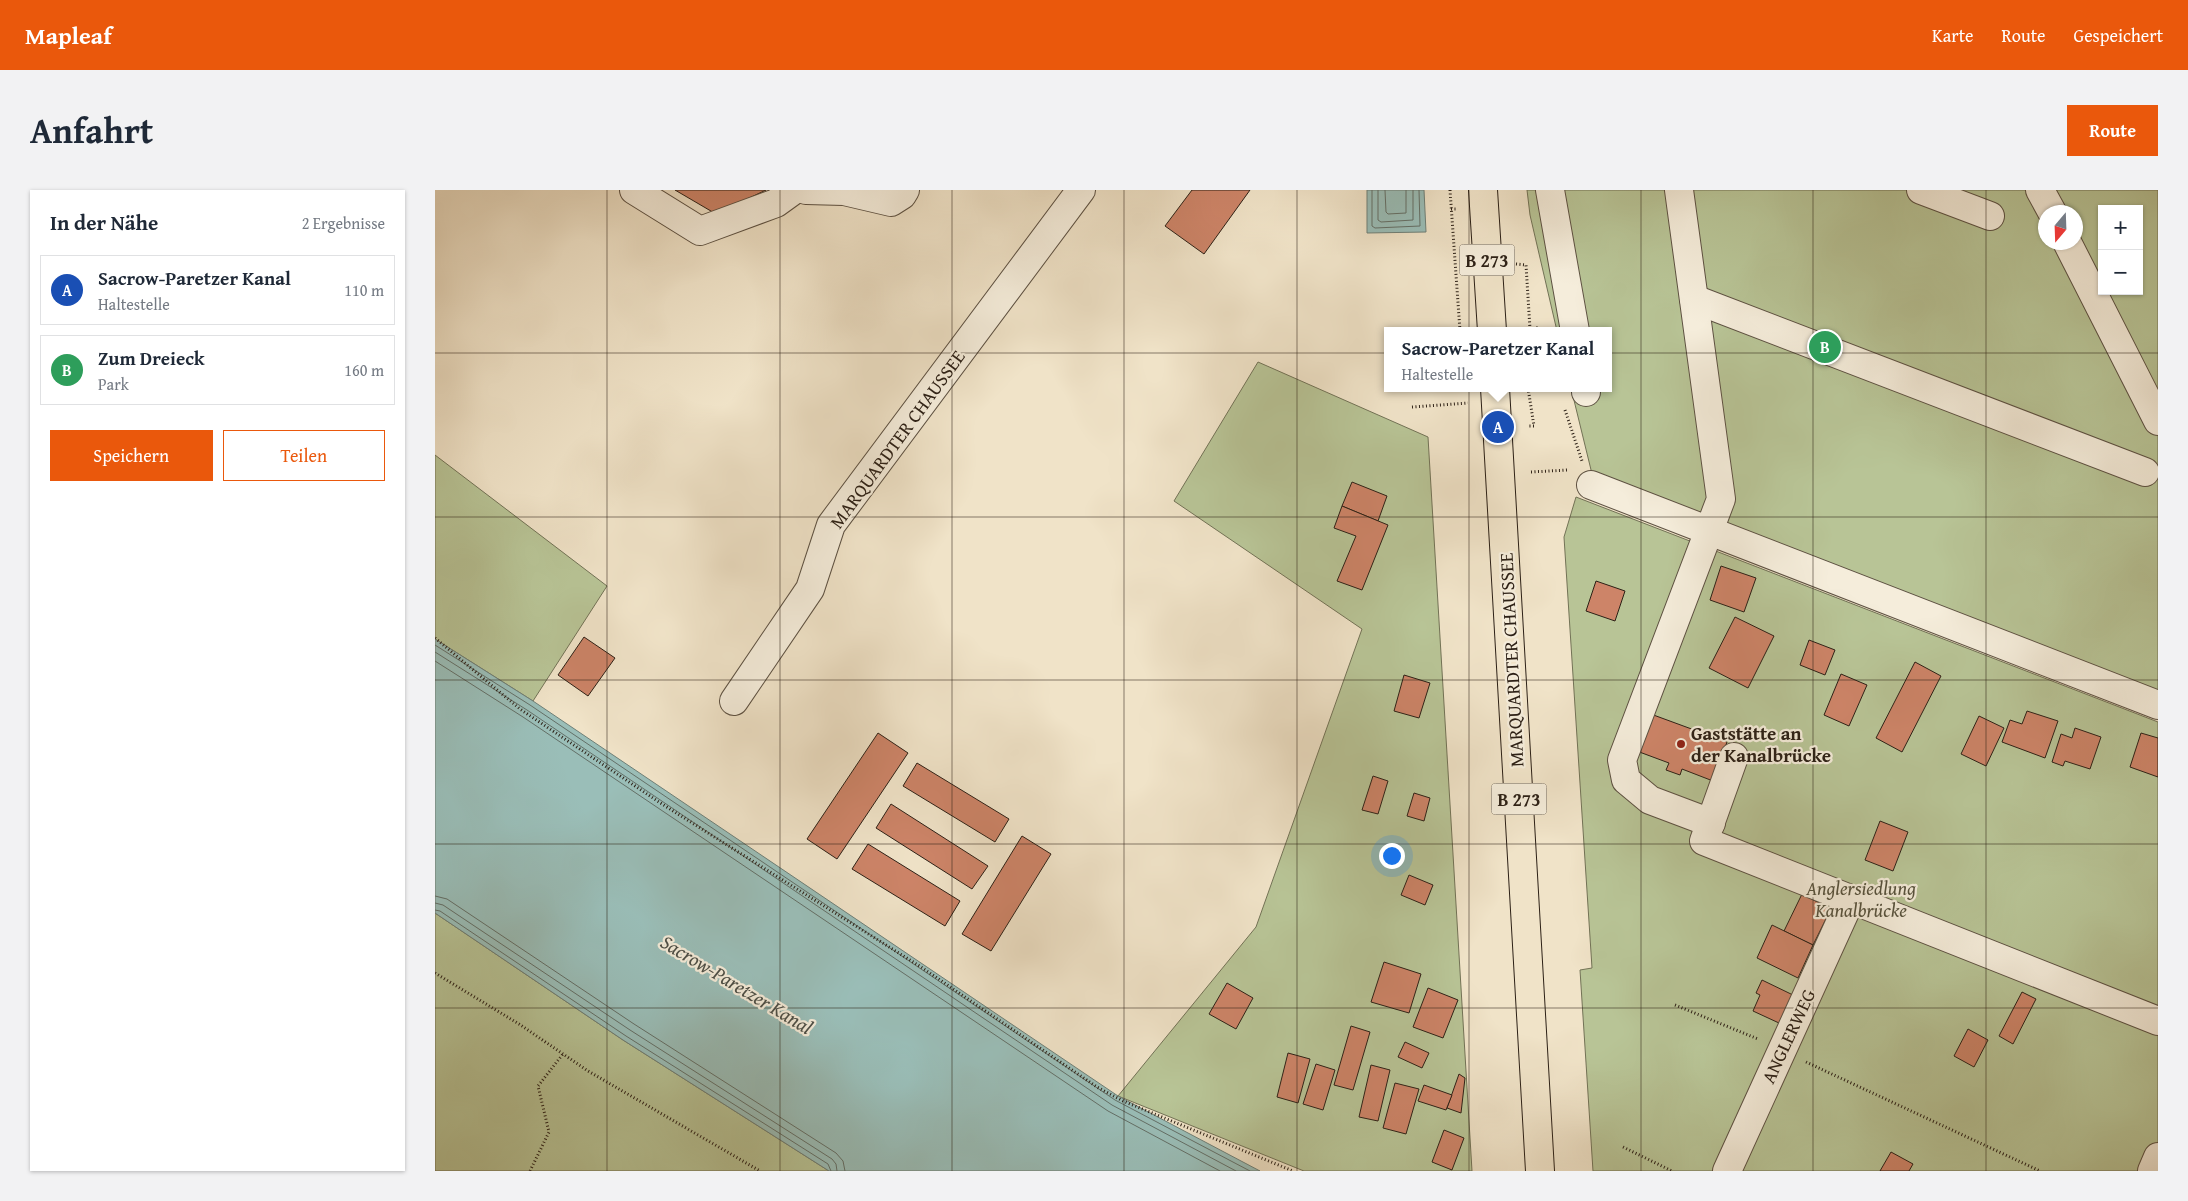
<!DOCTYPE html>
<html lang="de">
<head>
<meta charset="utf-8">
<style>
	body { margin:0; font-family:"Gentium Book Plus",serif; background:#f2f2f3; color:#1f2937 }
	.controls { position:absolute; right:15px; top:15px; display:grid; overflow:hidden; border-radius:0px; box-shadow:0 1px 4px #0004 }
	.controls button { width:45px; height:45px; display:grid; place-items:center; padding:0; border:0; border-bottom:1px solid #e0e1e3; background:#fff; color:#1f2937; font:25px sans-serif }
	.compass { position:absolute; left:1603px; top:15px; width:45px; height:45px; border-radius:50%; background:#fff; box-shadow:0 1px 4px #0004; rotate:199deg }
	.you { position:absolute; left:956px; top:665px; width:18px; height:18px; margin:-12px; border:4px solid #fff; border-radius:50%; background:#1a73e8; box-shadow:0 0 0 8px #1a73e833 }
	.badge { display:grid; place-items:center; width:32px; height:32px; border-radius:50%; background:#ea580c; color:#fff; font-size:16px; font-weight:700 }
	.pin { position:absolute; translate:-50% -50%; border:2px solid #fff; box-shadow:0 1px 5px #0006 }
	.popup { position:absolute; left:949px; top:137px; width:228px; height:65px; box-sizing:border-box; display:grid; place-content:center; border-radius:0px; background:#fff; filter:drop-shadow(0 1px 4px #0005); font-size:16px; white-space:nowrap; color:#747a83 }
	.popup b { font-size:19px; color:#1f2937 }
	.popup::after { content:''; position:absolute; left:50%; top:100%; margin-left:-10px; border:10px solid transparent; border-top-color:#fff }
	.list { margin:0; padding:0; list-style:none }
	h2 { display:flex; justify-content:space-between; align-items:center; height:65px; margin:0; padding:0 20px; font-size:21px }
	h2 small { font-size:16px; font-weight:400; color:#747a83 }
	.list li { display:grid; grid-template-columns:32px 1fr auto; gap:15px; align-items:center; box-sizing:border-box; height:70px; margin:0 10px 10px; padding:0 10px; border:1px solid #e0e1e3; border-radius:0px }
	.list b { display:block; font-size:19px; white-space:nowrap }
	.list p { margin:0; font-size:16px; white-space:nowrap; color:#747a83 }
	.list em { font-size:16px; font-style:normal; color:#747a83 }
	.actions { display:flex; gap:10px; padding:15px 20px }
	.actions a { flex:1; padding:11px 0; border:1px solid #ea580c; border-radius:0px; text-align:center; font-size:18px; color:#ea580c }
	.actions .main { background:#ea580c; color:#fff }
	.map { position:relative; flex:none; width:1723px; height:981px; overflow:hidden; border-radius:0px }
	header { display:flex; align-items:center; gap:30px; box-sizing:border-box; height:70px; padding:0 25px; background:#ea580c; color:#fff }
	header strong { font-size:24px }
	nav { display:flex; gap:28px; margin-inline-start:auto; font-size:18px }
	.intro { display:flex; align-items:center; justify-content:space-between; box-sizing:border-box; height:120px; padding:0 30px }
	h1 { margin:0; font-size:35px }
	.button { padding:12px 22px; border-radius:0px; background:#ea580c; color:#fff; font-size:18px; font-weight:700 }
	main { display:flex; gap:30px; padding:0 30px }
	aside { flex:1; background:#fff; border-radius:0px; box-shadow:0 1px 4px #0004 }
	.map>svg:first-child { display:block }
	.green { fill:#b8c496; stroke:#727256; fill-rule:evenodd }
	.water { fill:#9abeb8; stroke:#6e7f77 }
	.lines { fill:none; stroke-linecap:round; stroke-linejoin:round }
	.shore { stroke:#636f67; stroke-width:1 }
	.building { fill:#cd8468; stroke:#2c2016 }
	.minor-casing { stroke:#5d5142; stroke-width:30 }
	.major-casing { stroke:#2c2016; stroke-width:30 }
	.path { stroke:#2c2016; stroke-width:3; stroke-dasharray:1 2.5; stroke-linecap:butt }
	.minor { stroke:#f5eddb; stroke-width:28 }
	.major { stroke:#f0e3c8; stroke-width:28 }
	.grid { fill:none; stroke:#2c2016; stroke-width:1; stroke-opacity:0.55 }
	.poi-dot { fill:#8f2418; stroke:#f5eddb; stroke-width:2 }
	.labels { text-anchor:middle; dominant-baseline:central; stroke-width:4.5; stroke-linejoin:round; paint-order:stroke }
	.shield { fill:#f5eddb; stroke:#685e51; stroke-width:1 }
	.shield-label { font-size:18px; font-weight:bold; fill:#2c2016 }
	.street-label { font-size:19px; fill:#2c2016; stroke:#f5eddb }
	.poi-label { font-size:19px; font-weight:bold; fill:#2c2016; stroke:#f5eddb; text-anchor:start }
	.park-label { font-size:19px; font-style:italic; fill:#56513c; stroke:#f5eddb }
	.water-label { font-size:20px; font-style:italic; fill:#4d4f47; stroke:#f5eddb }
</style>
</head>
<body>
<header>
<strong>Mapleaf</strong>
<nav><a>Karte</a><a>Route</a><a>Gespeichert</a></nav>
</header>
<div class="intro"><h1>Anfahrt</h1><a class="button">Route</a></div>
<main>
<aside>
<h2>In der Nähe<small>2 Ergebnisse</small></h2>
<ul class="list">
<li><span class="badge" style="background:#1a4fb4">A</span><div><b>Sacrow-Paretzer Kanal</b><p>Haltestelle</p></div><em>110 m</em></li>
<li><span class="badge" style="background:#2e9e5b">B</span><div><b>Zum Dreieck</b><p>Park</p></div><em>160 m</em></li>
</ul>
<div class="actions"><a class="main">Speichern</a><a>Teilen</a></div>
</aside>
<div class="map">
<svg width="1723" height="981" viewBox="0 0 1723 981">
	<rect width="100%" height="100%" fill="#f0e3c8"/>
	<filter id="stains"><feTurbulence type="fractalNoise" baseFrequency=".004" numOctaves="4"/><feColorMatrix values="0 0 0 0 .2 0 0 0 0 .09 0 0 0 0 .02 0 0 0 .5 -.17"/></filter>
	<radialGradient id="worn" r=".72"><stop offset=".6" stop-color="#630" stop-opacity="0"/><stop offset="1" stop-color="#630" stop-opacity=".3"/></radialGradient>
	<g class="green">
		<path d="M1092 0H1723V508L1158 288 1136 198H1173V141H1122L1095 25ZM1667 19H1704V101H1667ZM1610 22H1640V52H1610Z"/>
		<path d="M823 172 993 247 1037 981H869L683 906 821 737 927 439 739 311Z"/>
		<path d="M0 265 172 396 98 511 0 449Z"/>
		<path d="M1141 307 1723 532V981H1158L1145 780 1157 778 1129 347Z"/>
		<path d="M0 723 188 850 394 981H0Z"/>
	</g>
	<g class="water">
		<path d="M932 0H989L991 42 932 43Z"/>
		<path d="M0 449 98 511 683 906 825 981H394L188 850 0 723Z"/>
	</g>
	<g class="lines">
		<g class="shore">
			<path d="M937 0V36L940 38 985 36 984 0"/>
			<path d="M943 0V30L946 32 978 30V0"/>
			<path d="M950 0 951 22 953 24 971 23V0"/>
			<path d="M0 455 95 515 680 910 815 981"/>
			<path d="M0 462 92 520 677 915 801 981"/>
			<path d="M0 471 88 527 673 921 785 981"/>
			<path d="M0 706 12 709 199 834 401 963 408 971 410 981"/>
			<path d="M0 713 8 715 195 840 397 969 401 974 402 981"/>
			<path d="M0 720 5 721 191 846 393 974 396 981"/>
		</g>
	</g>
	<g class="building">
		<path d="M240 0H331L281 24Z"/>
		<path d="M757 0H815L769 64 730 36Z"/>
		<path d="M917 292 952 306 943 331 907 316Z"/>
		<path d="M907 316 953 335 927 400 902 391 921 346 899 338Z"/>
		<path d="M1286 376 1321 388 1309 422 1275 410Z"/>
		<path d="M1161 391 1190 401 1180 431 1151 421Z"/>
		<path d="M1300 427 1339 446 1313 498 1274 478Z"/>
		<path d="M149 447 180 468 153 506 123 485Z"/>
		<path d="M1374 450 1400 460 1390 485 1365 475Z"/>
		<path d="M1480 472 1506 486 1467 562 1441 548Z"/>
		<path d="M1406 484 1432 495 1414 536 1389 525Z"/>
		<path d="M969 485 995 493 984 528 959 521Z"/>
		<path d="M1592 521 1623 531 1610 568 1567 552 1575 530 1587 534Z"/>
		<path d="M1213 523 1292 552 1278 591 1247 579 1245 585 1231 580 1234 573 1199 560Z"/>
		<path d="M1544 526 1569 538 1551 576 1526 564Z"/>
		<path d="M1640 538 1666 547 1655 579 1630 571 1628 576 1617 572 1626 544 1637 548Z"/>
		<path d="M443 543 473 563 402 669 372 649Z"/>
		<path d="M1706 543 1723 548V587L1695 577Z"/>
		<path d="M482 573 574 629 560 652 468 596Z"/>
		<path d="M938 586 953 591 943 624 927 620Z"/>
		<path d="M979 603 995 608 989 631 972 626Z"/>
		<path d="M456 614 553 676 537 699 441 638Z"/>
		<path d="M1445 631 1473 642 1458 681 1430 670Z"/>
		<path d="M587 646 616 664 556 761 527 744Z"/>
		<path d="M433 654 525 711 510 736 417 679Z"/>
		<path d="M974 685 998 695 990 715 966 705Z"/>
		<path d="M1367 704 1396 719 1378 755 1349 741Z"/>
		<path d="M1337 735 1378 755 1363 788 1322 768Z"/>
		<path d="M949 772 986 784 974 823 936 812Z"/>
		<path d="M1327 790 1358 805 1344 833 1318 821 1325 805 1321 803Z"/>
		<path d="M792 793 818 808 801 839 774 824Z"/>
		<path d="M993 798 1023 810 1008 848 978 837Z"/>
		<path d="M1587 802 1601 809 1578 854 1564 846Z"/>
		<path d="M916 836 935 842 918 900 899 895Z"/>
		<path d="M1533 839 1553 850 1539 877 1519 866Z"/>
		<path d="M970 852 994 863 987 878 963 867Z"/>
		<path d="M853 863 875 869 863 913 842 907Z"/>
		<path d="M881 874 900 880 888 920 868 914Z"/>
		<path d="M936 875 955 880 943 931 924 927Z"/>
		<path d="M1024 884 1030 888 1026 923 1012 918Z"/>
		<path d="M960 893 984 899 971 944 948 938Z"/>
		<path d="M989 895 1017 905 1011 920 983 911Z"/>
		<path d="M1009 940 1029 948 1017 980 997 972Z"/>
		<path d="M1456 962 1478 974 1474 981H1445Z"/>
	</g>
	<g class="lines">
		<g class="minor-casing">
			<g id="minor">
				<path d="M199 0 265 41 341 13 359 0"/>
				<path d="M371 0 409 1 456 12 467 5 470 0"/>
				<path d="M1115 0 1140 141"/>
				<path d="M1244 0 1286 309 1187 570 1191 590 1215 610 1276 633"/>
				<path d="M1486 0 1555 26"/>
				<path d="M1605 0 1617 22"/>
				<path d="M1632 52 1723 231"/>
				<path d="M1259 109 1710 282"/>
				<path d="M1151 198V202"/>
				<path d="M1156 295 1723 515"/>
				<path d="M299 511 375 399 396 335 646 0"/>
				<path d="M1299 567 1269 651 1723 831"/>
				<path d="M1292 981 1415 711"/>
				<path d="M1717 981 1723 967"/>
			</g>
		</g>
		<g class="major-casing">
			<g id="major">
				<path d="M1048 0 1057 141"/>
				<path d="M1060 198 1105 981"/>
			</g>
		</g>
		<g class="path">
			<path d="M1015 0 1025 141"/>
			<path d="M1016 19H1023"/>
			<path d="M1081 74 1091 75 1095 139 1102 138 1103 141"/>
			<path d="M1093 198 1099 236H1094"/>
			<path d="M977 217 1033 213"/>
			<path d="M1130 220 1147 271"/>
			<path d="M1096 282 1133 280"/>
			<path d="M0 448 85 519 227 614 486 777 662 897 688 911 858 981"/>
			<path d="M0 783 84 834 153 881 325 981"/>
			<path d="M1240 815 1323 849"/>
			<path d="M1371 872 1605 981"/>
			<path d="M1188 957 1237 981"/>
			<path d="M95 981 114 942 103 896 128 864"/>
		</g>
		<use href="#minor" class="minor"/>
		<use href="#major" class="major"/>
	</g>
	<path class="grid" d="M172 0V981M345 0V981M517 0V981M689 0V981M862 0V981M1034 0V981M1206 0V981M1378 0V981M1551 0V981M0 163H1723M0 327H1723M0 490H1723M0 654H1723M0 818H1723"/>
	<circle class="poi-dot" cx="1246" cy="554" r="5"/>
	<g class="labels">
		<g class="shield">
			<rect x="1024.5" y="54.5" width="55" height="31" rx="4"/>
			<rect x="1056.5" y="593.5" width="55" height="31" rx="4"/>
		</g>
		<g class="shield-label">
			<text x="1052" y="70">B 273</text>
			<text x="1084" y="609">B 273</text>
		</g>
		<g class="street-label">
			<text transform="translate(462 249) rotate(-54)">MARQUARDTER CHAUSSEE</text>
			<text transform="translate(1076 470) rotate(-93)">MARQUARDTER CHAUSSEE</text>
			<text transform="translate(1353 846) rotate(-65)">ANGLERWEG</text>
		</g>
		<g class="poi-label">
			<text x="1256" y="543">Gaststätte an<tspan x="1256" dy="22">der Kanalbrücke</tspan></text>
		</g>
		<g class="park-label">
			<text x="1426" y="698">Anglersiedlung<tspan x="1426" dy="22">Kanalbrücke</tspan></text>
		</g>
		<g class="water-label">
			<text transform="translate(302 794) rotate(31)">Sacrow-Paretzer Kanal</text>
		</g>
	</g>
	<rect width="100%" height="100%" filter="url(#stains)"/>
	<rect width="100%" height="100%" fill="url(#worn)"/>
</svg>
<div class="controls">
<button>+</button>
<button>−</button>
</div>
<svg class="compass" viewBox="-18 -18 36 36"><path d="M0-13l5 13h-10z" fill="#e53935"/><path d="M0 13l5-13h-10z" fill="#747a83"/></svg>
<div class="you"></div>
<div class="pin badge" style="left:1063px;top:237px;background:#1a4fb4">A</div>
<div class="popup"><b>Sacrow-Paretzer Kanal</b>Haltestelle</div>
<div class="pin badge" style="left:1390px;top:157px;background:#2e9e5b">B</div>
</div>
</main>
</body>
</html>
